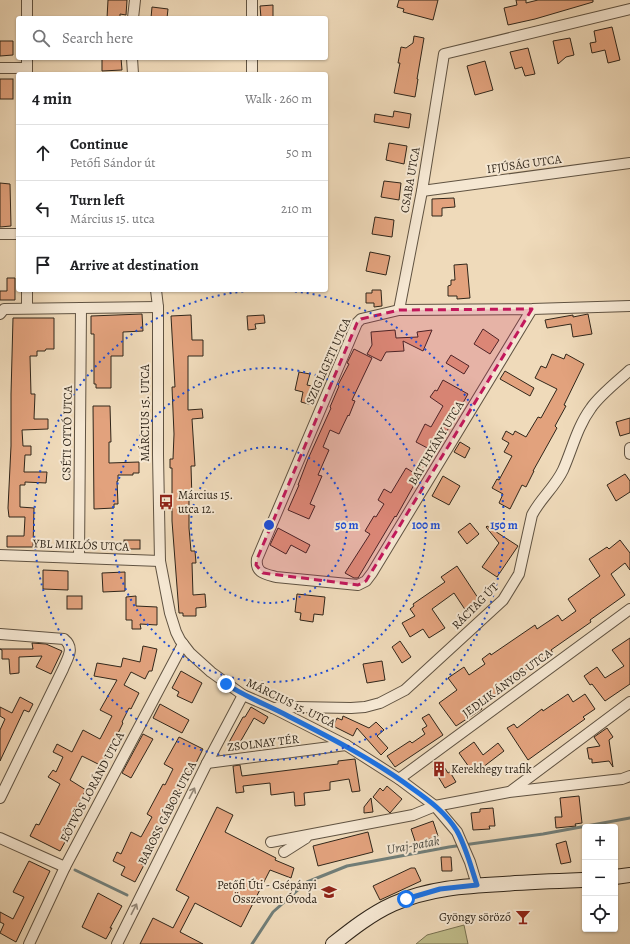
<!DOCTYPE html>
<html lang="en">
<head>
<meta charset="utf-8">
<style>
	body { margin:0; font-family:Alegreya,serif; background:#f6f6f6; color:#202124 }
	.controls { position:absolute; right:12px; bottom:12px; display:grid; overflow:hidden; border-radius:4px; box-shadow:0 1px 3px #0004 }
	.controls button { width:36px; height:36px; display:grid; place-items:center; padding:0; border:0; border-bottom:1px solid #e0e0e0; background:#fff; color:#202124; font:20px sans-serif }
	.stop { position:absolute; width:12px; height:12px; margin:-9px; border:3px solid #1a73e8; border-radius:50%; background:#fff }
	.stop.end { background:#1a73e8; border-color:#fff; box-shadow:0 1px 4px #0008 }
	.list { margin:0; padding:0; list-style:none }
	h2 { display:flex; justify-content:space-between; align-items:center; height:52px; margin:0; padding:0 16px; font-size:17px }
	h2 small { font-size:13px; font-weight:400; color:#757577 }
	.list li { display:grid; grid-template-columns:26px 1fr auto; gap:12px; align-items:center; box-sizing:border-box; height:56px; padding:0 16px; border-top:1px solid #e0e0e0 }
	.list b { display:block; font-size:15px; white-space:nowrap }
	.list p { margin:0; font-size:13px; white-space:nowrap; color:#757577 }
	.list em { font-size:13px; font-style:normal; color:#757577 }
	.icon { flex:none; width:22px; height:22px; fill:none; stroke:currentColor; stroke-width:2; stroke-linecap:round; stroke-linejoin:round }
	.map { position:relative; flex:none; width:630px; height:944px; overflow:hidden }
	.search { position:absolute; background:#fff; box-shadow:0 1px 3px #0004; left:16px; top:16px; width:312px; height:44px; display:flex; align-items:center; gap:10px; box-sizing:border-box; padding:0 14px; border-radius:4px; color:#757577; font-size:15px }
	.panel { position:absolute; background:#fff; box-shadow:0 1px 3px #0004; left:16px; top:72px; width:312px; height:220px; border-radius:4px }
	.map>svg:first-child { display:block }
	.green { fill:#c0bd8b; stroke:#787252 }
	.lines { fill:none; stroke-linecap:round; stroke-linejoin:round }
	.stream { stroke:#717e79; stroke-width:3 }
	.building { fill:#e2a27d; stroke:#30261a }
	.street-casing { stroke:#605342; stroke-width:12 }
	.secondary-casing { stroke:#30261a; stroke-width:16 }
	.street { stroke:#f5e7d2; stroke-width:10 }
	.secondary { stroke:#f5e7d2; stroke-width:14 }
	.oneway { stroke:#928676 }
	.route { stroke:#1a73e8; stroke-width:5 }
	.marked { fill:#c2185b; fill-opacity:0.2; stroke:#c2185b; stroke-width:3; stroke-dasharray:8 5; stroke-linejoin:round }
	.ring { fill:none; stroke:#1d4ed8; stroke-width:2; stroke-dasharray:2 4 }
	.labels { text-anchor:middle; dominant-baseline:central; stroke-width:4; stroke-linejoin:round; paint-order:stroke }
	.street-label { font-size:12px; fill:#30261a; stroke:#f5e7d2 }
	.poi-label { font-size:12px; fill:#30261a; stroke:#f5e7d2; text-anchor:start }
	.water-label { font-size:13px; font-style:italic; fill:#4b4a42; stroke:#f5e7d2 }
	.centre { fill:#1d4ed8; stroke:#f5e7d2; stroke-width:2 }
	.ring-label { font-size:12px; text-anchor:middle; font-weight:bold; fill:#1d4ed8; stroke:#f5e7d2; stroke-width:4; stroke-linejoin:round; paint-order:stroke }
</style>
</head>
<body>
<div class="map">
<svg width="630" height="944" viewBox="0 0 630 944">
	<rect width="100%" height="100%" fill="#efdaba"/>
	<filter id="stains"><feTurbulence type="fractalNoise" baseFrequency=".005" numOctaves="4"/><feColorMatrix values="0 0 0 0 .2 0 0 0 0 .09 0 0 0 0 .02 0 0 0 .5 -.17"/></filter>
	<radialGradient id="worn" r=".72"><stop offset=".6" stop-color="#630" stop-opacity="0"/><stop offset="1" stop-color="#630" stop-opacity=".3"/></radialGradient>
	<path class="green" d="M464 925 468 944H416L427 935Z"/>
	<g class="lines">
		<g class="stream">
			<path d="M75 870 127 895"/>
			<path d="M252 944 273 912 307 882 347 866 449 847 543 834 630 818"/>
		</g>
	</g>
	<g class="building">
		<path d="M108 0H127L126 15 120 14V18H107Z"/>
		<path d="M399 0H438L433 20 403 12 404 9 397 7Z"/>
		<path d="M516 0H526V3L538 0H593V2L535 19 508 25 504 8 517 5Z"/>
		<path d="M273 5V18H261L260 6Z"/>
		<path d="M152 7 168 9 167 18H151Z"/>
		<path d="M612 27 620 60 608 63 605 50 592 53 590 43 596 42 594 31Z"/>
		<path d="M414 36 424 38 417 79H418L415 97 394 93 400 63H398L401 47 406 48 413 43Z"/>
		<path d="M570 38 574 55 566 57 558 64 553 41Z"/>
		<path d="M0 41H13V55L0 56Z"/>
		<path d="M528 48 535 74 525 76 522 67 515 69 510 52Z"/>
		<path d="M102 58H121L122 70 102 71Z"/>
		<path d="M485 61 493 90 475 95 467 66Z"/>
		<rect x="0" y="79" width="13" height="20"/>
		<path d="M394 111 411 114 409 128 374 122 375 114 393 117Z"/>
		<path d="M389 143 407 146 404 164 386 160Z"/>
		<path d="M384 181 401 183 399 200 381 197Z"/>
		<path d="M0 183 10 184 11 226 0 227Z"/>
		<path d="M454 198 455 207 442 208V216H432V199Z"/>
		<path d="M375 217 394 220 392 237 372 234Z"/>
		<path d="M370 252 390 256 386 275 366 271Z"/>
		<path d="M467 264 470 298 457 299V296H448V286L451 285V280H455L454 265Z"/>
		<path d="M7 278H15V300H0V291H7Z"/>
		<path d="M372 290H381L382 306 374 307V303H366V293H372Z"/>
		<path d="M142 314 143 331 123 332V356H111V388H96V384H94V334H91V316Z"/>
		<path d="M588 314 592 334 573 337 571 324 547 328 545 320 573 315V317Z"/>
		<path d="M191 315 192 340H203V356H188V410L202 409 203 418 192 419 195 466H191L192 500H189V528L191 551H195L196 563H192L193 595 205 594 206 607 196 608V616H183V613H179L172 521V468H170V459H173L174 434 172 387H175L171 316Z"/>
		<path d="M264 315 265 323 255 324 256 329 248 330 247 316Z"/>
		<path d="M13 318H54V349H46L45 351H37V356H30L31 394H35L34 419H48V429L22 430 23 446H31V455H25L24 472H47L46 483 25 482V485H20V507L34 508 33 547H7V536H24L25 517H9L8 508 11 446V394Z"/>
		<path d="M483 329 499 340 490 354 474 344Z"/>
		<path d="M395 330 396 338 418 337 417 332 432 330 423 351 403 341 404 351 386 352 381 361 367 354 372 345 371 332Z"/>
		<path d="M354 349 372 358 352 400 355 401 349 416 348 415 339 434 330 430 323 447 329 450 318 475 322 476 310 504 315 506 309 519 288 510 299 485H298L308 459 331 408 330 407 339 386 338 385 349 364 347 363Z"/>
		<path d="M552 354 564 359 566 354 584 364 564 405 566 406 555 426 557 428 533 471H534L526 487 522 485 510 509 499 503 503 494 492 488 497 479 499 480 512 456 504 452 509 443 502 439 506 431 513 435 515 431 526 437 538 417 541 418 557 389 535 378 541 366 546 368Z"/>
		<path d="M451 355 469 366 464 374 446 363Z"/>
		<path d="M505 371 534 388 530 396 500 379Z"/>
		<path d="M299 372 310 374 307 385 317 387 312 405 301 402 303 392 295 390Z"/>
		<path d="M443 380 468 394 435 452 416 442 425 424 431 427 443 406 430 397 435 390 437 391Z"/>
		<path d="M93 406H110L111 442H109V463L139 462V473H133V475H118V481H117L118 504H114V508L94 509Z"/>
		<path d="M630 418V433L620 436 616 422Z"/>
		<path d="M460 442 470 448 465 458 454 452Z"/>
		<path d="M406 468 419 476 396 517 395 516 358 578H354L345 573 370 534 365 531 374 516 376 517 384 504 378 500 384 489 391 493Z"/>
		<path d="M625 474 630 481V492L616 501 607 485Z"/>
		<path d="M443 476 460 486 449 505 432 496Z"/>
		<path d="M470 523 479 534 467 544 458 532Z"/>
		<path d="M487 526 518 546 497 577 482 567 499 543 486 527Z"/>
		<path d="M278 528 310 545 306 553 291 545 286 554 270 545Z"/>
		<rect x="124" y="540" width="16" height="9"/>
		<path d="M620 540 630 553V570L625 563 611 574 625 595 590 620 591 622 551 650 553 653 536 663 511 681 512 682 480 705 482 709 456 726 439 703 457 690 448 678 464 667 469 675 485 664 482 659 490 653 491 655 535 625 537 629 558 615 562 621 576 611 568 599 600 576 589 559 607 547 609 549Z"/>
		<path d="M457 566 480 601 466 611 454 593 432 609 445 628 429 638 423 629 410 637 402 623 415 616 410 609 414 606 413 604 445 582 441 577Z"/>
		<path d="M43 570 68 571V590L43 589Z"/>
		<path d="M125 572V591L103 592 102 573Z"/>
		<path d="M297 594 325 597 323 615 314 614 313 622 300 620 301 613 295 612Z"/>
		<rect x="67" y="596" width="15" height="13"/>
		<path d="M136 596V606L157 607V625L140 624 141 629H132V620H126V597Z"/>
		<path d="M630 638V684L605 701 592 684 590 685 584 676 597 667 605 678 624 666 612 650Z"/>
		<path d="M400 641 411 657 402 663 392 647Z"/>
		<path d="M32 643 46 644 62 651 51 674 36 667 42 656 19 657V673L10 674 9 659H2V650L0 649H33Z"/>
		<path d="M143 646 157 649 152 671H149L145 679 131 672 124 685 139 693 131 709 129 708 122 722 123 723 102 766 82 756 70 780 86 790 75 809 77 810 66 831 70 833 60 851 30 836 36 824 39 825 60 784 48 777 53 770 56 772 63 757 53 752 57 744 72 752 83 730 100 739 112 716 100 710 117 680 94 676 97 663 121 667 123 658 140 662Z"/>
		<path d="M382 661 385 680 367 683 363 664Z"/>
		<path d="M181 671 202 683 192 703 177 696 179 692 172 688Z"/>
		<path d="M568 694 573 702 585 694 595 709 583 717 585 719 528 760 507 728 514 724 517 728 542 709 543 711Z"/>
		<path d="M20 697 33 704 29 712 24 710 0 761V730L5 719 0 716V707L12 713Z"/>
		<path d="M160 704 189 720 182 733 153 718Z"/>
		<path d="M251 707 268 717 264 724 254 718 235 751 227 746 243 717H245Z"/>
		<path d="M429 714 443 735 395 767 387 756 410 741 412 743 425 734 422 729 427 726 422 718Z"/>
		<path d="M343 716 369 728 376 722 384 730 377 736 388 748 381 755 357 728 353 736 333 726 337 718 342 720Z"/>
		<path d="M607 728 613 737 609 740 613 767 609 761 592 763V759H589L587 748 600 746 594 737Z"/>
		<path d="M143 734 153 739 131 778 122 773Z"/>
		<path d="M179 737 203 749 195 765 193 764 158 832H157L141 864 144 865 135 882 121 875 125 867 113 861 117 852 121 854 131 832 141 837 152 817 147 814 163 784 165 785 173 769 164 764Z"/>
		<path d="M474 742 483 755 498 743 504 751 474 774 459 753Z"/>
		<path d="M355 759 360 791 352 792 349 779 330 782V790L304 793 305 805 295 806 294 792 271 795 270 783 243 786 244 792 236 793 233 766 240 765 242 776 338 764V761Z"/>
		<path d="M441 762 448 773 450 772 456 782 445 788 433 768Z"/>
		<path d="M387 786 402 799 390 813 373 797 380 788 383 791Z"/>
		<path d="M579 796 582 823 575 824 576 826 556 828 555 817H562L560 798Z"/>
		<path d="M371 798 373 812 364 813V807Z"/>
		<path d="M217 807 233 815 225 832 276 858 275 860 294 868 291 878 270 870 241 927 195 903 180 932 203 944H140L153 918 173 928 189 897 176 890Z"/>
		<path d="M493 808 495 826H489L490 829 473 830 471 813 480 812V809Z"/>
		<path d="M433 821 438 836 416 844 411 829Z"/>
		<path d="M368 832 373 852 318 866 313 846Z"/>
		<path d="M566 841 571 862 561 864 556 844Z"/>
		<path d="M441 857H451L452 871H442Z"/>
		<path d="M29 861 50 871 16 942 0 933 4 924 0 922V912L13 919 24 897 13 892Z"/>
		<path d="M411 868H415L421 881 380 900 373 886Z"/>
		<path d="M98 893 122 906 110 928H112L106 939 82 927Z"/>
	</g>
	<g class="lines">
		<g class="street-casing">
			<g id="street">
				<path d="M252 0V18"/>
				<path d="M27 18V0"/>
				<path d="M133 18 135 0"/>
				<path d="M132 58 133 74"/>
				<path d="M252 58V74"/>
				<path d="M0 68H27"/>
				<path d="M27 74V58"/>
				<path d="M422 191 630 163"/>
				<path d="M0 234H18"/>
				<path d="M27 290V308"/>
				<path d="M156 290 158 307V455L160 561 170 613 176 632 180 640 190 653 211 672 243 695 273 708 346 745 399 779 435 806 457 832 470 862 477 885"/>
				<path d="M532 309 372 573 366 581 358 585 276 577C265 574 255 573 257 559L357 323 361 319 399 310 532 309 630 306"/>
				<path d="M399 310 422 191 444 54 630 9"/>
				<path d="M0 314 4 309 158 307"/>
				<path d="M630 448V454"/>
				<path d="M0 555 160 561"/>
				<path d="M79 558 81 308"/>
				<path d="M0 634 64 639C75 648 68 657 63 669L0 798"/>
				<path d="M273 708 294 707 351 708 365 707 380 703 405 690 503 600 519 574 532 515C540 499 555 487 563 470 572 450 577 427 591 408 600 395 618 381 630 370"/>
				<path d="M207 763 346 745"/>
				<path d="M399 779 630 609"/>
				<path d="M511 791 630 702"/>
				<path d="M0 838 65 867"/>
				<path d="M271 842 413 815 435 806 509 792 622 779 630 776"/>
				<path d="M284 852 306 838"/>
				<path d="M29 944 65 867 183 644"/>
				<path d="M117 944 207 763 243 695"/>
			</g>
		</g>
		<g class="secondary-casing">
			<g id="secondary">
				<path d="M615 877 630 875"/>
				<path d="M333 944C352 929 371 914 393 904 429 888 465 886 503 884 530 882 558 881 585 880"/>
			</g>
		</g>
		<use href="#street" class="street"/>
		<use href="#secondary" class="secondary"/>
	</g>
	<defs><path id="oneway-shaft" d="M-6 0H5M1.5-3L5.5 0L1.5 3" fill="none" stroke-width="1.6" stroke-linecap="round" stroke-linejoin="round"/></defs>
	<g class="oneway">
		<use href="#oneway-shaft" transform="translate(192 793) rotate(-63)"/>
		<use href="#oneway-shaft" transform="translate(134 909) rotate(-63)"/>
	</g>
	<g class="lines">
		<path class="route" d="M226 684C246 697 267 705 288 716 331 738 374 760 413 789 430 801 446 813 457 831 466 847 471 867 477 885L440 889 406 899"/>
	</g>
	<path class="marked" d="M532 309 366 581 358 585 263 573 256 565 257 559 357 323 361 319 399 310Z"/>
	<g class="ring">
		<circle cx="269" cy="525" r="78"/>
		<circle cx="269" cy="525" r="157"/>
		<path d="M271 290A235 235 0 1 1 267 290"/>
	</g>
	<defs>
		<g id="bus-bare" transform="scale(1.2)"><path d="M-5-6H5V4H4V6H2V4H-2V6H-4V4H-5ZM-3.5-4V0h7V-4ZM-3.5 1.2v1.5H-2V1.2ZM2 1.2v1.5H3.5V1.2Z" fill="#8f2418" stroke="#f5e7d2" stroke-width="2.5" paint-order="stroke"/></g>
		<g id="building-bare" transform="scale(1.2)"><path d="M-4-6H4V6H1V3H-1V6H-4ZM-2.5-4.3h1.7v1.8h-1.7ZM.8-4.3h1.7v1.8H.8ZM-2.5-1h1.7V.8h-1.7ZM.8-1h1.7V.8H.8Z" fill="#8f2418" stroke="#f5e7d2" stroke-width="2.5" paint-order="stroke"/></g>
		<g id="school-bare" transform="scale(1.2)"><path d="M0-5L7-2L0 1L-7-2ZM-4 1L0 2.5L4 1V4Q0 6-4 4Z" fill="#8f2418" stroke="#f5e7d2" stroke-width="2.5" paint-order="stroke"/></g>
		<g id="bar-bare" transform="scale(1.2)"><path d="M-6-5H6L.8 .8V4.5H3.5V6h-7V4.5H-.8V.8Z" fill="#8f2418" stroke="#f5e7d2" stroke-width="2.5" paint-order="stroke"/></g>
	</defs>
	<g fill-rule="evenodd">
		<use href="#bus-bare" x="166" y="502"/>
		<use href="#building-bare" x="439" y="769"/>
		<use href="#school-bare" x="329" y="892"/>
		<use href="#bar-bare" x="523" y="917"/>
	</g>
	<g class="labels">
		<g class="street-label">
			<text transform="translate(524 164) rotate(-8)">IFJÚSÁG UTCA</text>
			<text transform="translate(410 180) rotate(-80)">CSABA UTCA</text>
			<text transform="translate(328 361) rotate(-66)">SZIGLIGETI UTCA</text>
			<text transform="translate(145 413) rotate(-90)">MÁRCIUS 15. UTCA</text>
			<text transform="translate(67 433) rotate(-89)">CSÉTI OTTÓ UTCA</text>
			<text transform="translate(436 443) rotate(-59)">BATTHYÁNY UTCA</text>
			<text transform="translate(81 545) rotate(2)">YBL MIKLÓS UTCA</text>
			<text transform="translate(475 606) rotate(-45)">RÁCTAG ÚT</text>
			<text transform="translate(507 683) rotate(-36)">JEDLIK ÁNYOS UTCA</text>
			<text transform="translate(291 703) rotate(26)">MÁRCIUS 15. UTCA</text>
			<text transform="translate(263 743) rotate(-7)">ZSOLNAY TÉR</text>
			<text transform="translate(92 787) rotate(-62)">EÖTVÖS LORÁND UTCA</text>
			<text transform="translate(167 813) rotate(-63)">BAROSS GÁBOR UTCA</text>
		</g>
		<g class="poi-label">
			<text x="178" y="495">Március 15.<tspan x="178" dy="14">utca 12.</tspan></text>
			<text x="451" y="769">Kerekhegy trafik</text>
			<text x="317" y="885" text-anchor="end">Petőfi Úti - Csépányi<tspan x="317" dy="14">Összevont Óvoda</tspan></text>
			<text x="511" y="917" text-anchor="end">Gyöngy söröző</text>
		</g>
		<g class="water-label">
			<text transform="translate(413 845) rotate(-10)">Uraj-patak</text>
		</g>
	</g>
	<circle cx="269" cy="525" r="6" class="centre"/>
	<g class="ring-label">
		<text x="347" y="529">50 m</text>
		<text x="426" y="529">100 m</text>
		<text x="504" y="529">150 m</text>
	</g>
	<rect width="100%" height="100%" filter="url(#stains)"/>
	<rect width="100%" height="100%" fill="url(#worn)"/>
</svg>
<div class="controls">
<button>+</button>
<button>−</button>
<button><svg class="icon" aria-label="locate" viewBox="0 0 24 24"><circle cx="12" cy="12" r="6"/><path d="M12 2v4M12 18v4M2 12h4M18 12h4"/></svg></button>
</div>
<div class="stop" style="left:406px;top:899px"></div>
<div class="stop end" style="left:226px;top:684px"></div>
<div class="search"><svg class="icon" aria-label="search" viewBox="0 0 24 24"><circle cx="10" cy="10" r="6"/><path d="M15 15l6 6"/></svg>Search here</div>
<section class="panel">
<h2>4 min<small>Walk · 260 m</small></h2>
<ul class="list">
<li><svg class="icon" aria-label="ahead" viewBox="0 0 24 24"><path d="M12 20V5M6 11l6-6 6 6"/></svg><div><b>Continue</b><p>Petőfi Sándor út</p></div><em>50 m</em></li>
<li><svg class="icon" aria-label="left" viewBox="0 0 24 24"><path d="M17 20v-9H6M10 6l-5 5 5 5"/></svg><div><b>Turn left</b><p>Március 15. utca</p></div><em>210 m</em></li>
<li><svg class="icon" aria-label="arrive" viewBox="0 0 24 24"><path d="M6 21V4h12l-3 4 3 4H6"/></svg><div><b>Arrive at destination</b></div></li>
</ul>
</section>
</div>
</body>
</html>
